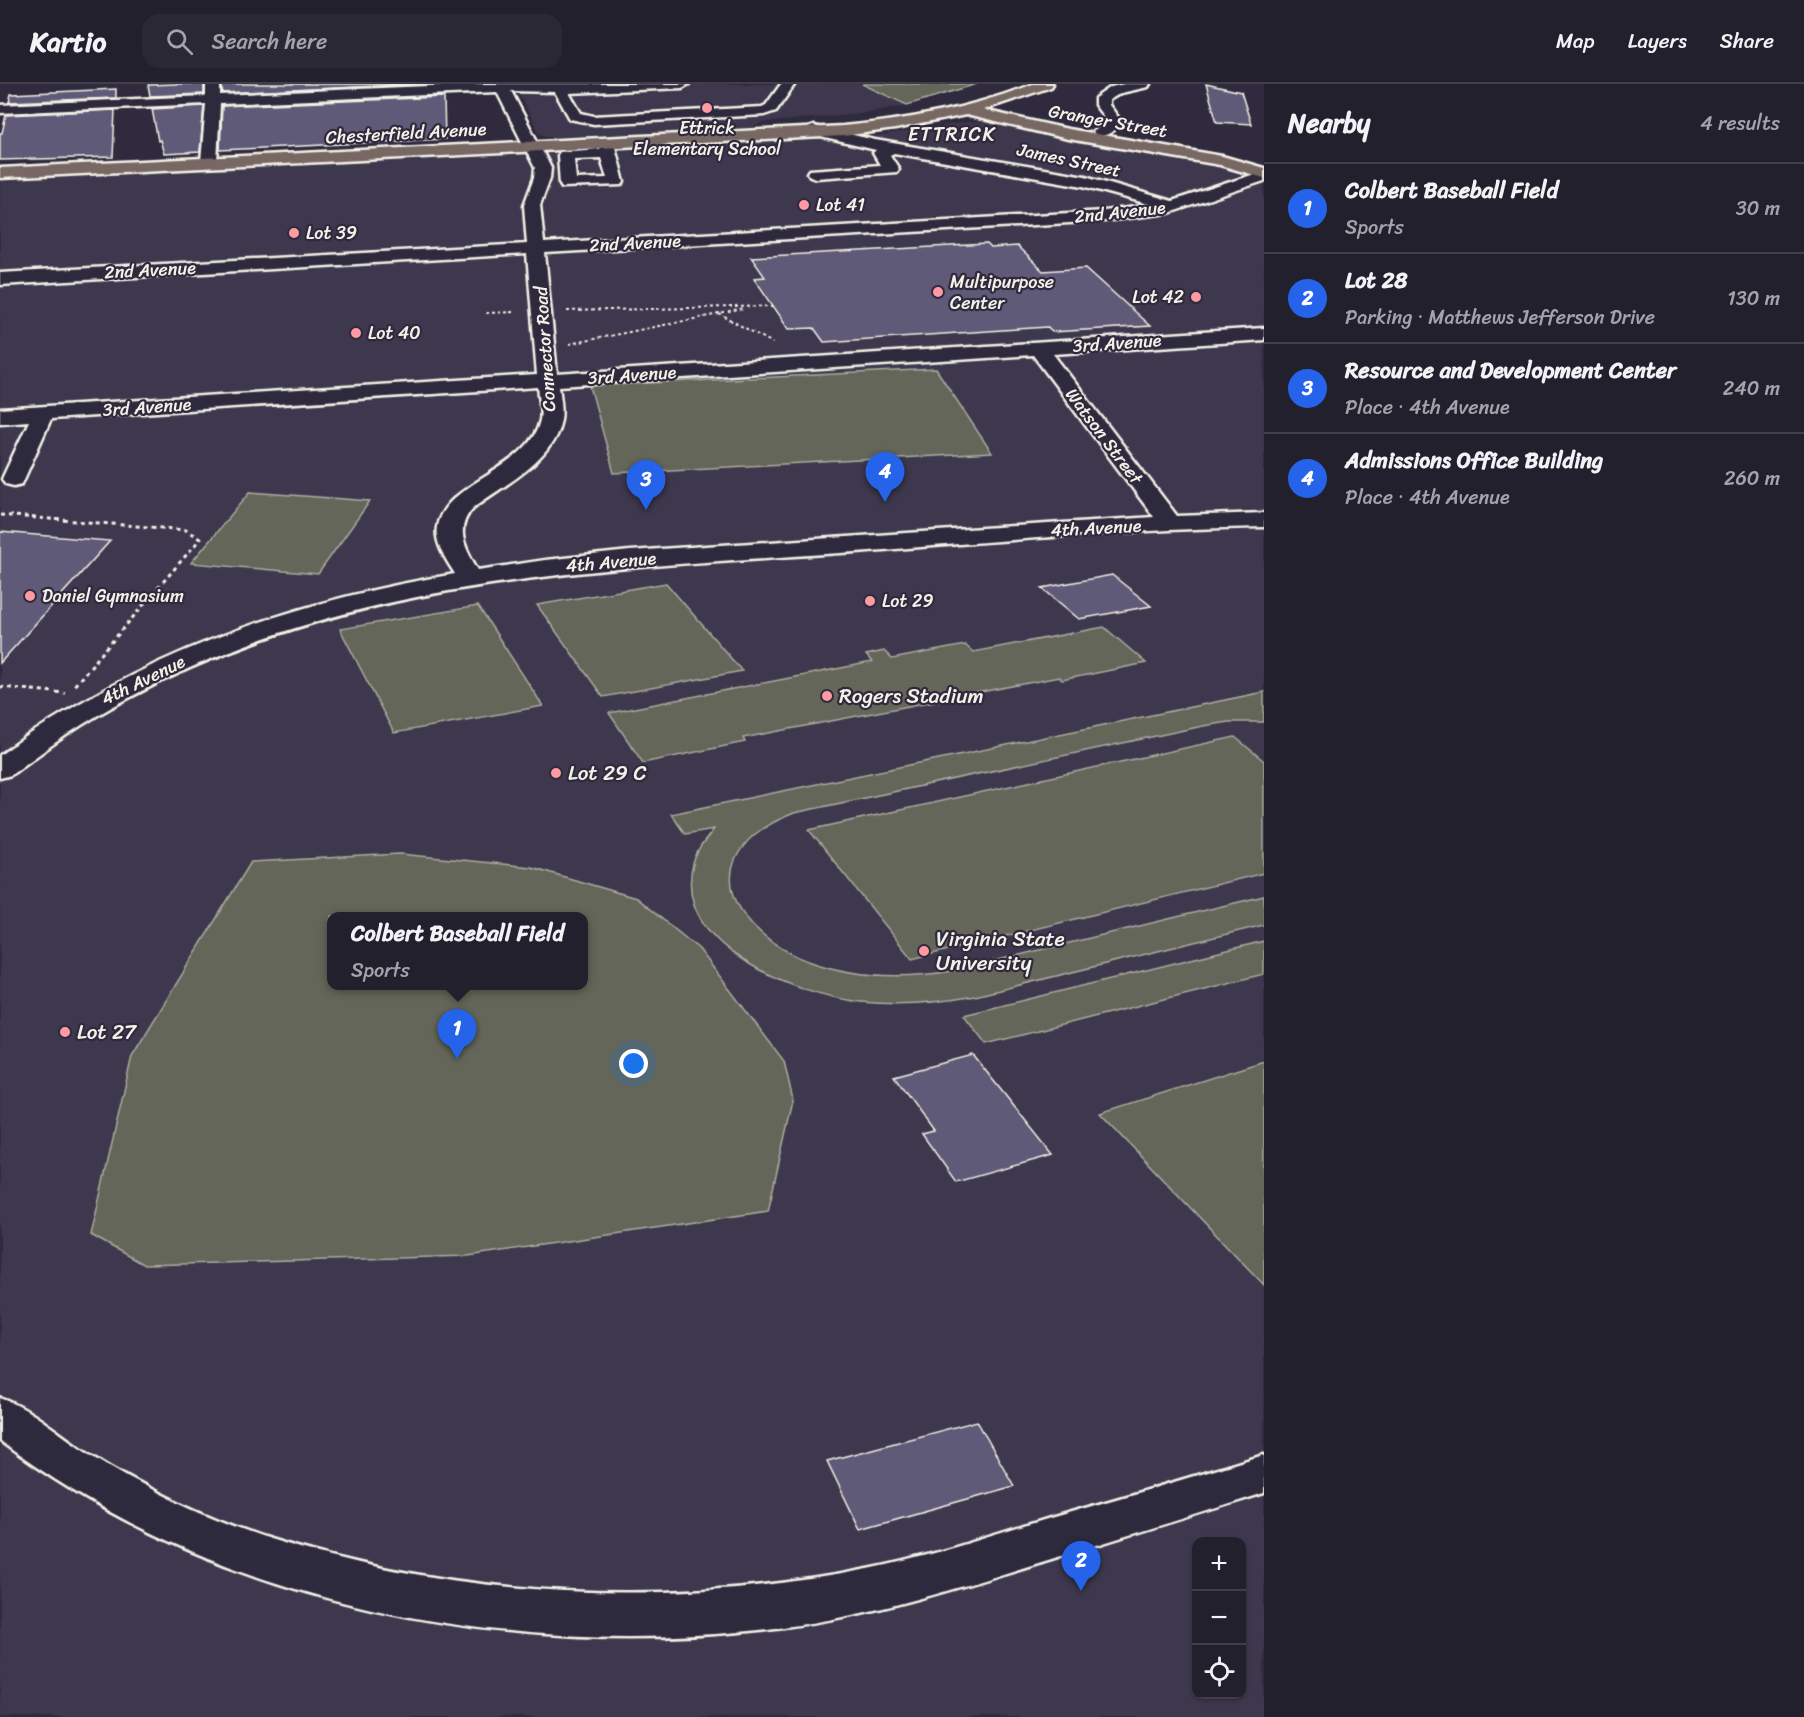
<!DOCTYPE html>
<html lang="en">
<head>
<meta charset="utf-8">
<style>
	body { margin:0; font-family:Sriracha,sans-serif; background:#2b2836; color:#f1f3f6 }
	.controls { position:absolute; right:18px; bottom:18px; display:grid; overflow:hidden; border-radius:12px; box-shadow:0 2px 4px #0004 }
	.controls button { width:54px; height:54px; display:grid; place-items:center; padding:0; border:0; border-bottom:2px solid #403e4a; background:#23202e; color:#f1f3f6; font:30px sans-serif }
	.you { position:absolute; left:634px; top:980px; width:21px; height:21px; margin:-15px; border:4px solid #fff; border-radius:50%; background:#1a73e8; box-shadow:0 0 0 9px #1a73e833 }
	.badge { display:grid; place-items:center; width:39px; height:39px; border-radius:50%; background:#2563eb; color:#fff; font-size:20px; font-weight:700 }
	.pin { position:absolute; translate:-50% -50px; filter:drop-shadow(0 2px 3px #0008) }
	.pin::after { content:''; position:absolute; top:32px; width:21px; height:18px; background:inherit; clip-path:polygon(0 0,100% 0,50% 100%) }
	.popup { position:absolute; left:327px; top:828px; width:261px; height:78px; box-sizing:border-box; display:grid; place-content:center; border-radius:12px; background:#23202e; filter:drop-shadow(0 2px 4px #0005); font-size:20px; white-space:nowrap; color:#a3a3aa }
	.popup b { font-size:22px; color:#f1f3f6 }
	.popup::after { content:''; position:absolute; left:50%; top:100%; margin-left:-12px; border:12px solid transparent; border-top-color:#23202e }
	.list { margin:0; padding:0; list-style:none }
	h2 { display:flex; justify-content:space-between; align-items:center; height:78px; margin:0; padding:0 24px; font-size:26px }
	h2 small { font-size:20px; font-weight:400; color:#a3a3aa }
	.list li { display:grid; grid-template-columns:39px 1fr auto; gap:18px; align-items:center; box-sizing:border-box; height:90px; padding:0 24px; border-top:2px solid #403e4a }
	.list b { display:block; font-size:22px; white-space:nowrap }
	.list p { margin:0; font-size:20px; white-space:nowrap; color:#a3a3aa }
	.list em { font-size:20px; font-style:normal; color:#a3a3aa }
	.icon { flex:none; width:33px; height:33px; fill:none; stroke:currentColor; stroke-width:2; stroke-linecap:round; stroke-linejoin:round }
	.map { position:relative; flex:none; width:1264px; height:1633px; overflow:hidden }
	header { display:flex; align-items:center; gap:36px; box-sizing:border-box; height:84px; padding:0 30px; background:#23202e; border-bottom:2px solid #403e4a }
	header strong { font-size:28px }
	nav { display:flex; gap:33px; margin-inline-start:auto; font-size:21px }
	.search { width:420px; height:54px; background:#2b2836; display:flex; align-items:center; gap:15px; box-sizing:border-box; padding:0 21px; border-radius:18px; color:#a3a3aa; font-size:22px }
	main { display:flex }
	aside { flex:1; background:#23202e }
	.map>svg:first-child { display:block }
	.built { fill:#3d384e; fill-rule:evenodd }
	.green { fill:#636658; stroke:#acaca0; stroke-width:1.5; fill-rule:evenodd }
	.building { fill:#5e5a77; stroke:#f4f1e8; stroke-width:1.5 }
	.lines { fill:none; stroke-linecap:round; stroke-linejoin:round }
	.minor-casing { stroke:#f4f1e8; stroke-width:5 }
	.major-casing { stroke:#f4f1e8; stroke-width:5 }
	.path-far1 { stroke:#f4f1e8; stroke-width:2; stroke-dasharray:3 3; stroke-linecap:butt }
	.path { stroke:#f4f1e8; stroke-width:3; stroke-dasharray:4 4; stroke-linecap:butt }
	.minor { fill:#2f2a3d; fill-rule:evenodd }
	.major { fill:#776864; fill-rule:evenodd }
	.poi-dot { fill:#ff9aa2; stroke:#2f2a3d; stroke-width:2 }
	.labels { text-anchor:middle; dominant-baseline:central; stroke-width:4.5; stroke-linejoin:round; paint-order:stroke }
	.far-street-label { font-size:18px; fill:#f4f1e8; stroke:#2f2a3d }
	.far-poi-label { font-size:18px; fill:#f4f1e8; stroke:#2f2a3d; text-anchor:start }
	.far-quarter-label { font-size:20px; letter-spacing:1.5px; fill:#f4f1e8; stroke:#2f2a3d }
	.poi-label { font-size:21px; fill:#f4f1e8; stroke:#2f2a3d; text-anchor:start }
</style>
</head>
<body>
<header>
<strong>Kartio</strong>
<div class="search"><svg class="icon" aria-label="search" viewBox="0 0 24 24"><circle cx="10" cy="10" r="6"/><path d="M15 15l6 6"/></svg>Search here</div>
<nav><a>Map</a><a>Layers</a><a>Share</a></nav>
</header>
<main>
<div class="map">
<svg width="1264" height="1633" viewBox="0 0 1264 1633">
	<rect width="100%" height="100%" fill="#2f2a3d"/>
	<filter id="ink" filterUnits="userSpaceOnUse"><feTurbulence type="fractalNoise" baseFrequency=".0167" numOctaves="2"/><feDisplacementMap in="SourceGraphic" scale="12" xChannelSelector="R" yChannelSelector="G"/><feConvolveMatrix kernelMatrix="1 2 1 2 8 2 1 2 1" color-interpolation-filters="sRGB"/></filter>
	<g filter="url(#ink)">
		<g class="built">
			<path d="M513 0H862L907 21 870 28 761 39 754 43 732 45 554 54 540 50Z"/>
			<path d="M967 38 989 39 1052 54 1213 81 1264 99V1633H0V95L807 53 835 59ZM331 832H583V902H331ZM1196 1458H1242V1610H1196Z"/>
		</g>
		<g class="green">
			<path d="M862 0H977L907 21Z"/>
			<path d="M936 285 992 369 614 389 590 302Z"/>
			<path d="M250 408 370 417 318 490 191 479Z"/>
			<path d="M666 499 742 587 603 613 537 521Z"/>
			<path d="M478 522 543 622 394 649 340 545Z"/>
			<path d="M1104 543 1146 579 1062 596 1059 593 743 654 745 658 643 679 609 629 872 578 866 571 884 567 892 575 965 561 973 568Z"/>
			<path d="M1264 608V638H1228L1203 642 794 729C780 735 766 741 754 751 698 801 757 858 808 877 855 894 904 895 953 887L1264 812V841L975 912C937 919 901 922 861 918 798 911 671 863 693 780 696 766 706 756 714 745L685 750 671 730Z"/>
			<path d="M1235 653 1264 677V789L912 875 809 746Z"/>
			<path d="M400 770 531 783 636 814 699 865 784 977 793 1016 768 1127 468 1172 144 1181 91 1151 132 972 251 778ZM331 832H583V902H331Z"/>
			<path d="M1264 857V890L986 960 964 931Z"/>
			<path d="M1264 977V1201L1100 1029Z"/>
		</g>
		<g class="building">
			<path d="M175 0H204V10L150 12 148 1Z"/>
			<path d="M222 0H424L222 9Z"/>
			<path d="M1206 0 1241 8 1251 40 1217 38Z"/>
			<path d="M116 5V14L9 18 11 10Z"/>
			<path d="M444 13 445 55 220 66 222 22Z"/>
			<path d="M204 22 200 68 164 70 160 56 158 57 152 25Z"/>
			<path d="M115 26 113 73 0 76V49H2L6 31Z"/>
			<path d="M987 160 991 164 1017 162 1043 187 1086 184 1150 242 1052 248 1048 243 824 258 814 244 789 245 754 194 765 193 751 173Z"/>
			<path d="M0 448 110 457 0 579Z"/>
			<path d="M1112 491 1151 522 1079 535 1042 504Z"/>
			<path d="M973 971 1053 1071 956 1098 922 1050 934 1047 894 992Z"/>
			<path d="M977 1337 1014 1402 860 1445 827 1377Z"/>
		</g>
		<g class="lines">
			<g class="minor-casing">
				<g id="minor">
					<path d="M206 0H220V11L476 0H689L682 4 569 9 581 29 594 32 762 23 766 21 781 0H795L776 27 764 31 594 40 570 35 555 8 511 7 551 84 550 94 540 121 544 159 1104 127 1152 121 1083 102 894 69 890 71 899 85 897 88 816 94 810 92 808 89 810 86 880 81 873 69 876 66 808 50 805 47 808 44 813 42 875 56 1085 92 1172 117 1264 87V97L1169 129 1104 137 545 169 557 290 1264 244V256L1053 270 1177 432 1264 429V443C1123 445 981 459 841 469 590 486 351 493 125 616 84 637 47 664 11 691L0 694V671C138 572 288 518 455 490 447 477 434 459 437 443 444 397 529 387 540 336 542 326 539 313 538 303L51 335 22 400 14 402 6 400 2 395 29 337 0 339V325L537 291 527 170 0 201V189L527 160 524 121 534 94 535 84 497 8 220 20 217 78 209 83 201 78 206 20 0 29V21L206 12ZM1033 271 1154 433 630 467 545 476 478 486C465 464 454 445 473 424 503 401 555 377 561 335 563 325 560 312 559 302Z"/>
					<path d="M1124 0H1150L1148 3 1121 9 1109 16V21L1121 37C1116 46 1107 54 1096 51L1093 48 1107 37 1095 21V14L1111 3Z"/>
					<path d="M606 54 614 59 624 98 622 101 562 103 560 100 558 71 560 68 599 65 601 56ZM601 74 607 94 576 95 574 75Z"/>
					<path d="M0 1314C33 1325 60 1352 90 1370 146 1405 206 1434 270 1455 462 1515 671 1524 868 1485 929 1473 988 1453 1047 1435 1120 1414 1192 1393 1264 1371V1409C1192 1432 1120 1454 1048 1476 961 1503 874 1531 784 1543 514 1578 220 1523 0 1357Z"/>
				</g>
			</g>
			<g class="major-casing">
				<path id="major" d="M1033 0H1053L1051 3 983 26 1068 45 1222 72 1264 84V94L1220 81 1068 55 966 31 895 45 843 52 0 94V84L843 42C909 36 972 24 1033 0Z"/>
			</g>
			<g class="path-far1">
				<path d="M567 227 773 222"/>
				<path d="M486 229 516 228"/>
				<path d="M719 230 773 259"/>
				<path d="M569 260 744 225"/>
			</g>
			<g class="path">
				<path d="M0 431 186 446 200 455 73 603"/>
				<path d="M0 603 65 609"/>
			</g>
			<use href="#minor" class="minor"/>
			<use href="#major" class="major"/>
		</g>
	</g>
	<g class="poi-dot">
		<circle cx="707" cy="24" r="6"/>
		<circle cx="804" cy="121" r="6"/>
		<circle cx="294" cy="149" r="6"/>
		<circle cx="938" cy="208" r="6"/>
		<circle cx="1196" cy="213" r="6"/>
		<circle cx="356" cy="249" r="6"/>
		<circle cx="30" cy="512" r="6"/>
		<circle cx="870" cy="517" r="6"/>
		<circle cx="827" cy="612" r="6"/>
		<circle cx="556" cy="689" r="6"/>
		<circle cx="924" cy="867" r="6"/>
		<circle cx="65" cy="948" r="6"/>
	</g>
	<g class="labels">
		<g class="far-street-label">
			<text transform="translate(1108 37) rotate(10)">Granger Street</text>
			<text transform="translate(406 49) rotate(-3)">Chesterfield Avenue</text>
			<text transform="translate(1069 76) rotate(12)">James Street</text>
			<text transform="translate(1120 128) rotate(-6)">2nd Avenue</text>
			<text transform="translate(635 159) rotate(-3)">2nd Avenue</text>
			<text transform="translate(150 186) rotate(-3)">2nd Avenue</text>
			<text transform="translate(1117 259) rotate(-4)">3rd Avenue</text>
			<text transform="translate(545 265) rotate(-94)">Connector Road</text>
			<text transform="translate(632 291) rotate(-4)">3rd Avenue</text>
			<text transform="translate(147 323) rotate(-4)">3rd Avenue</text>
			<text transform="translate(1104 352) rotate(53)">Watson Street</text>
			<text transform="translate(1096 444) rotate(-3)">4th Avenue</text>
			<text transform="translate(611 478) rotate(-5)">4th Avenue</text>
			<text transform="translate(143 596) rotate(-26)">4th Avenue</text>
		</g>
		<g class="far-poi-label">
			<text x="707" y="44" text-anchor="middle">Ettrick<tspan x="707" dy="21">Elementary School</tspan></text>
			<text x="816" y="121">Lot 41</text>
			<text x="306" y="149">Lot 39</text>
			<text x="950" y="198">Multipurpose<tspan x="950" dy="21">Center</tspan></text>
			<text x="1184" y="213" text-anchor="end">Lot 42</text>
			<text x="368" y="249">Lot 40</text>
			<text x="42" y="512">Daniel Gymnasium</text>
			<text x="882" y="517">Lot 29</text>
		</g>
		<g class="far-quarter-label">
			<text x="952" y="50">ETTRICK</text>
		</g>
		<g class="poi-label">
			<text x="839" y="612">Rogers Stadium</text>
			<text x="568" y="689">Lot 29 C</text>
			<text x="936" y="855">Virginia State<tspan x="936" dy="24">University</tspan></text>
			<text x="77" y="948">Lot 27</text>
		</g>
	</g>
</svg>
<div class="controls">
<button>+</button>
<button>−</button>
<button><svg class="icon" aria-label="locate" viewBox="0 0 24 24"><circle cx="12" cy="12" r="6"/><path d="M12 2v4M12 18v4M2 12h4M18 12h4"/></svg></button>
</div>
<div class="you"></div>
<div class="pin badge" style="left:457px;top:975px">1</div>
<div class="popup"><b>Colbert Baseball Field</b>Sports</div>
<div class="pin badge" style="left:1081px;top:1507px">2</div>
<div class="pin badge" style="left:646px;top:426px">3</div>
<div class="pin badge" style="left:885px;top:418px">4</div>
</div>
<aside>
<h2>Nearby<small>4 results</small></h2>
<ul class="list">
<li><span class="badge">1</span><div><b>Colbert Baseball Field</b><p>Sports</p></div><em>30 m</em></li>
<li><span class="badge">2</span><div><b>Lot 28</b><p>Parking · Matthews Jefferson Drive</p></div><em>130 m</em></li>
<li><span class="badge">3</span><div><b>Resource and Development Center</b><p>Place · 4th Avenue</p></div><em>240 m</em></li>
<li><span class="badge">4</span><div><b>Admissions Office Building</b><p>Place · 4th Avenue</p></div><em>260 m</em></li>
</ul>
</aside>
</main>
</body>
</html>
